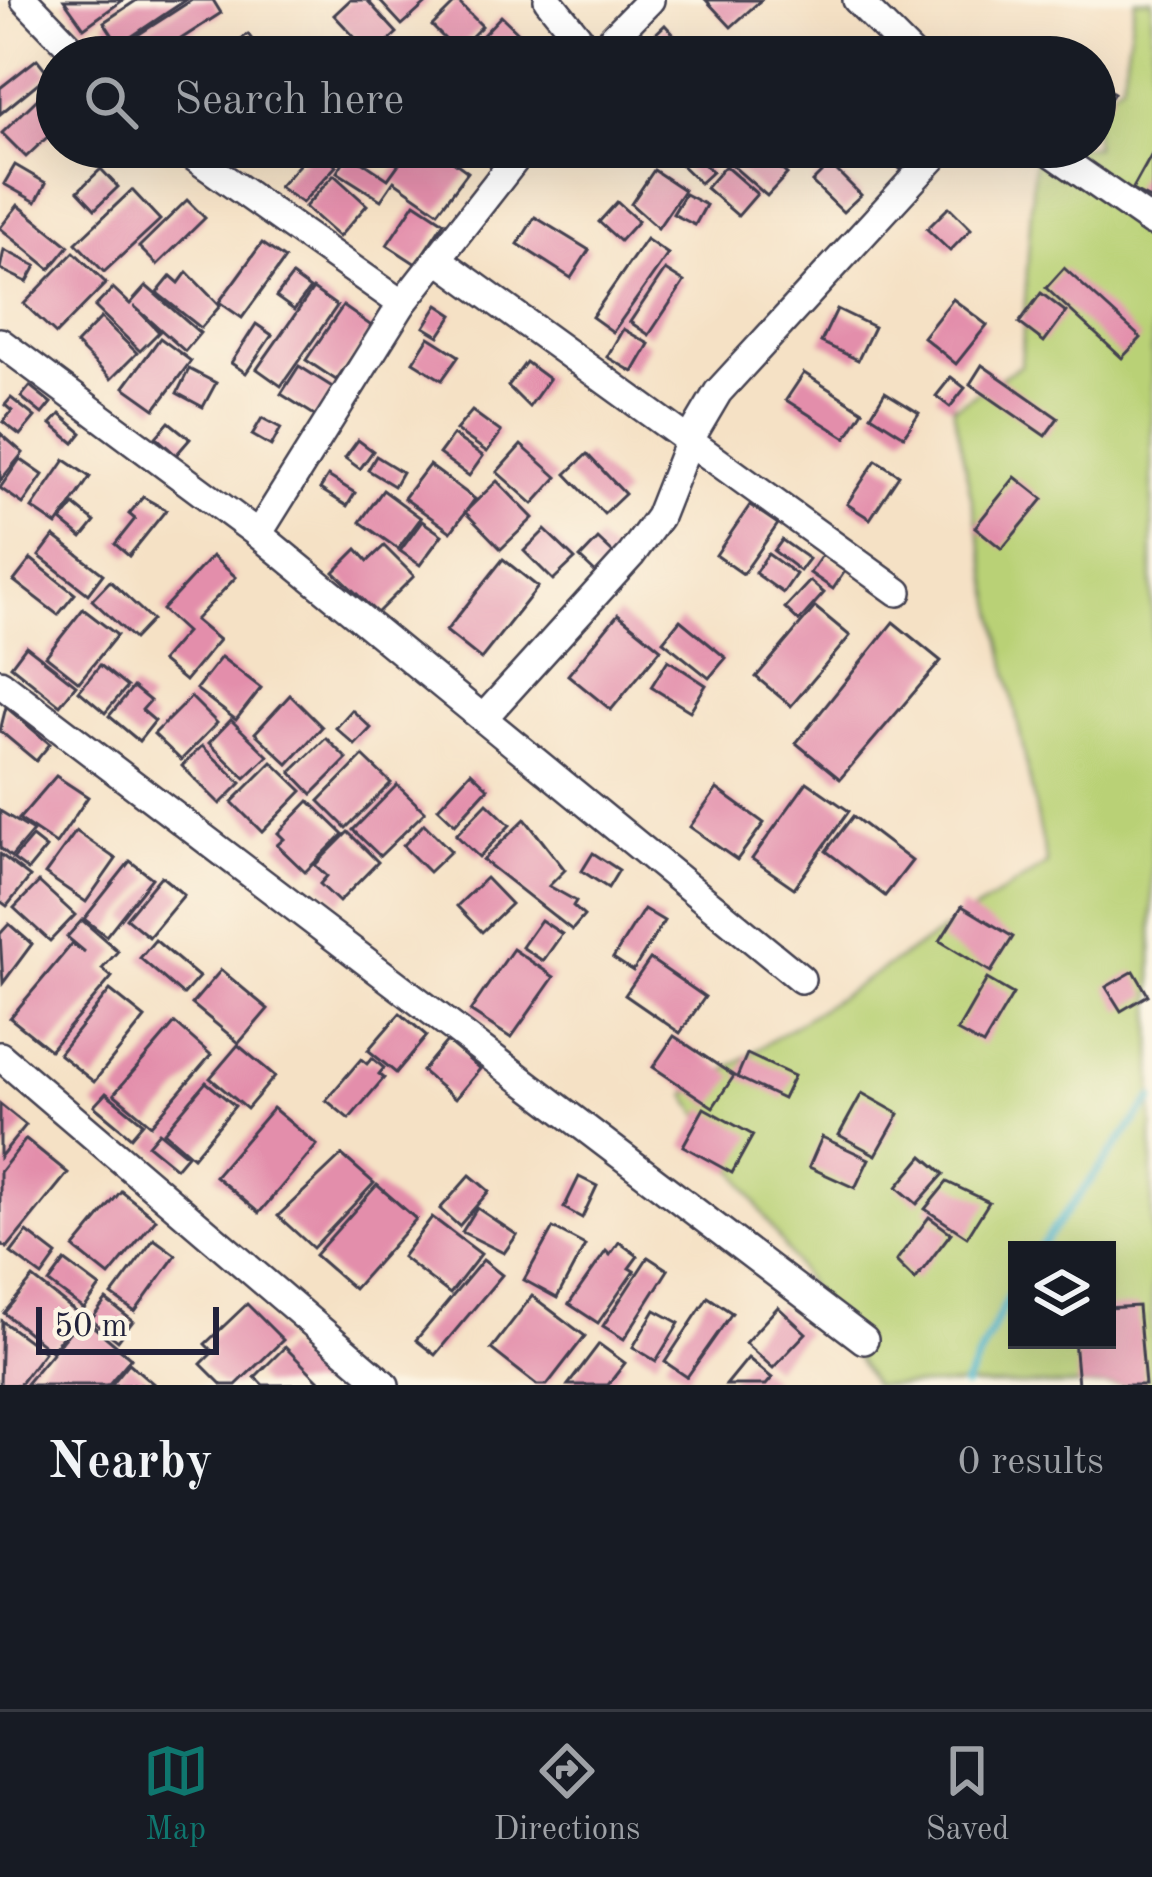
<!DOCTYPE html>
<html lang="en">
<head>
<meta charset="utf-8">
<style>
	body { margin:0; font-family:"Old Standard TT",serif; background:#20242c; color:#f1f3f6 }
	.controls { position:absolute; right:36px; bottom:36px; display:grid; overflow:hidden; border-radius:0px; box-shadow:0 12px 48px #0002 }
	.controls button { width:108px; height:108px; display:grid; place-items:center; padding:0; border:0; border-bottom:3px solid #363941; background:#171b24; color:#f1f3f6; font:60px sans-serif }
	.scale { position:absolute; left:36px; bottom:30px; width:183px; box-sizing:border-box; padding-left:12px; border:6px solid #22223b; border-top:0; font-size:33px; line-height:42px; white-space:nowrap; color:#22223b; -webkit-text-stroke:9px #fcf5e5; paint-order:stroke }
	.list { margin:0; padding:0; list-style:none }
	h2 { display:flex; justify-content:space-between; align-items:center; height:156px; margin:0; padding:0 48px; font-size:51px }
	h2 small { font-size:39px; font-weight:400; color:#9ea1a6 }
	.icon { flex:none; width:66px; height:66px; fill:none; stroke:currentColor; stroke-width:2; stroke-linecap:round; stroke-linejoin:round }
	.map { position:relative; flex:none; width:1152px; height:1385px; overflow:hidden }
	.search { position:absolute; background:#171b24; box-shadow:0 12px 48px #0002; left:36px; right:36px; top:36px; height:132px; display:flex; align-items:center; gap:30px; box-sizing:border-box; padding:0 42px; border-radius:66px; color:#9ea1a6; font-size:45px }
	.sheet { height:324px; background:#171b24 }
	nav { display:flex; justify-content:space-around; align-items:center; box-sizing:border-box; height:168px; border-top:3px solid #363941; background:#171b24; font-size:33px; color:#9ea1a6 }
	nav a { display:grid; justify-items:center; gap:6px }
	nav .on { color:#0f766e }
	.map>svg:first-child { display:block }
	.green { fill:#b9d176; stroke:#6e7a58; stroke-width:3; fill-rule:evenodd }
	.lines { fill:none; stroke-linecap:round; stroke-linejoin:round }
	.stream { stroke:#49b3c8; stroke-width:8 }
	.building { fill:#e38eab }
	.minor-casing { stroke:#423f50; stroke-width:32 }
	.minor { stroke:#fff; stroke-width:27 }
</style>
</head>
<body>
<div class="map">
<svg width="1152" height="1385" viewBox="0 0 1152 1385">
	<rect width="100%" height="100%" fill="#fcf5e5"/>
	<filter id="ink" filterUnits="userSpaceOnUse"><feTurbulence type="fractalNoise" baseFrequency=".00833" numOctaves="2"/><feDisplacementMap in="SourceGraphic" scale="24" xChannelSelector="R" yChannelSelector="G"/><feConvolveMatrix kernelMatrix="1 2 1 2 8 2 1 2 1" color-interpolation-filters="sRGB"/></filter>
	<filter id="wash" filterUnits="userSpaceOnUse"><feTurbulence type="fractalNoise" baseFrequency=".004" numOctaves="4" result="noise"/><feDisplacementMap in="SourceGraphic" scale="48" xChannelSelector="R" yChannelSelector="G"/><feGaussianBlur stdDeviation="2.7" result="paint"/><feColorMatrix in="noise" values="0 0 0 0 0 0 0 0 0 0 0 0 0 0 0 0 0 1.4 0 .05"/><feComposite in="paint" operator="in"/></filter>
	<g filter="url(#wash)">
		<rect width="100%" height="100%" fill="#f5e1c5"/>
		<path class="green" d="M1135 0H1152V1385H874L686 1095 1047 864 952 403 955 407 1021 365 1035 147H1095V101L1122 83ZM1017 1250H1107V1340H1017Z"/>
		<g class="lines">
			<g class="stream">
				<path d="M1038 1250 1152 1099"/>
				<path d="M965 1385 1017 1280"/>
			</g>
		</g>
		<g id="blocks">
			<g class="building">
				<path d="M64 0H123L84 28Z"/>
				<path d="M137 0H186L119 45 104 22Z"/>
				<path d="M192 0H213L221 13 153 57H145L133 38Z"/>
				<path d="M350 0H367L397 33 372 56 334 15Z"/>
				<path d="M379 0H430L402 25Z"/>
				<path d="M706 0H761L731 27Z"/>
				<path d="M457 1 482 26 457 51 432 26Z"/>
				<path d="M501 16 524 38 507 57H462Z"/>
				<path d="M665 25 688 50 680 57H663L648 41Z"/>
				<path d="M248 34 258 48 245 57H216Z"/>
				<path d="M37 59 49 74 0 114V88Z"/>
				<path d="M54 83 57 128 26 157 2 133Z"/>
				<path d="M1101 85 1114 93 1095 123V94Z"/>
				<path d="M315 147 336 166 302 203 279 187Z"/>
				<path d="M411 147H434L468 172 438 212 394 181 381 200 337 172 349 153 388 179Z"/>
				<path d="M663 147H704L709 152 701 161 712 172 700 183Z"/>
				<path d="M740 147H756L787 174 767 196 727 161Z"/>
				<path d="M875 147H902L919 162 907 175Z"/>
				<path d="M1152 154V200L1132 190Z"/>
				<path d="M830 164 861 195 843 212 812 182Z"/>
				<path d="M15 165 46 183 36 202 4 184Z"/>
				<path d="M725 166 757 194 738 216 706 188Z"/>
				<path d="M101 169 118 187 95 209 78 191Z"/>
				<path d="M654 170 684 190 658 228 631 204Z"/>
				<path d="M334 175 367 205 339 237 305 207Z"/>
				<path d="M132 190 160 220 104 272 76 243Z"/>
				<path d="M685 194 706 205 695 225 673 214Z"/>
				<path d="M187 200 205 218 157 265 139 247Z"/>
				<path d="M617 202 638 221 620 241 599 222Z"/>
				<path d="M415 203 444 222 416 264 387 245Z"/>
				<path d="M18 205 69 246 50 269 0 228Z"/>
				<path d="M949 207 971 229 950 251 927 229Z"/>
				<path d="M535 217 589 250 571 278 518 244Z"/>
				<path d="M646 239 668 254 613 332 592 317Z"/>
				<path d="M262 243 285 259 242 318 219 302Z"/>
				<path d="M4 250 36 266 27 282 0 269Z"/>
				<path d="M74 252 106 283 56 334 24 304Z"/>
				<path d="M1064 268 1141 338 1122 358 1046 288Z"/>
				<path d="M665 270 684 282 649 335 630 322Z"/>
				<path d="M187 272 220 306 201 328 157 293 171 276 179 283Z"/>
				<path d="M292 276 310 289 294 310 276 297Z"/>
				<path d="M146 286 200 333 185 351 134 306 159 332 140 351 95 307 113 288 130 304Z"/>
				<path d="M313 289 337 306 281 386 257 369Z"/>
				<path d="M1041 293 1066 312 1044 342 1019 323Z"/>
				<path d="M953 299 987 325 956 364 923 337Z"/>
				<path d="M438 305 453 315 439 336 424 327Z"/>
				<path d="M343 306 373 327 336 380 306 360Z"/>
				<path d="M837 309 874 327 858 360 821 342Z"/>
				<path d="M101 318 137 353 111 379 76 344Z"/>
				<path d="M256 324 272 335 246 373 231 363Z"/>
				<path d="M623 329 649 344 633 372 607 357Z"/>
				<path d="M429 337 459 356 442 380 413 362Z"/>
				<path d="M160 338 191 361 155 409 124 387Z"/>
				<path d="M526 362 549 379 529 407 508 386Z"/>
				<path d="M982 365 1058 418 1045 436 970 384Z"/>
				<path d="M299 366 334 388 316 416 281 394Z"/>
				<path d="M189 369 216 383 203 407 177 393Z"/>
				<path d="M804 373 863 411 846 438 786 400Z"/>
				<path d="M951 377 965 388 950 407 936 396Z"/>
				<path d="M30 386 51 403 42 414 21 397Z"/>
				<path d="M885 392 919 413 904 436 871 415Z"/>
				<path d="M11 398 35 417 20 435 3 422 12 411 5 405Z"/>
				<path d="M472 411 501 432 487 452 456 430Z"/>
				<path d="M60 414 82 433 74 443 51 424Z"/>
				<path d="M262 418 281 428 271 446 252 435Z"/>
				<path d="M169 422 190 439 176 455 156 437Z"/>
				<path d="M0 433 23 453 0 481Z"/>
				<path d="M453 435 483 456 469 476 439 454Z"/>
				<path d="M358 440 373 451 360 469 345 458Z"/>
				<path d="M521 445 557 477 533 504 497 472Z"/>
				<path d="M587 454 625 494 604 514 566 474Z"/>
				<path d="M376 456 402 472 394 486 368 470Z"/>
				<path d="M20 459 43 475 23 504 0 488Z"/>
				<path d="M65 460 90 477 57 525 32 508Z"/>
				<path d="M876 460 899 475 870 519 847 504Z"/>
				<path d="M429 465 475 499 451 532 404 498Z"/>
				<path d="M328 476 355 493 347 506 320 489Z"/>
				<path d="M1015 477 1043 499 1002 549 975 527Z"/>
				<path d="M497 481 533 518 501 549 465 512Z"/>
				<path d="M383 490 421 518 398 549 360 522Z"/>
				<path d="M143 497 166 510 129 556 115 544 135 519 129 514Z"/>
				<path d="M74 505 95 522 82 538 61 521Z"/>
				<path d="M750 505 778 524 743 574 716 555Z"/>
				<path d="M422 521 442 535 420 565 400 551Z"/>
				<path d="M545 530 575 559 553 580 524 551Z"/>
				<path d="M54 536 103 574 88 594 39 556Z"/>
				<path d="M598 539 615 555 597 574 580 558Z"/>
				<path d="M782 540 809 559 800 571 774 551Z"/>
				<path d="M384 546 414 576 377 613 334 572 357 549 368 561Z"/>
				<path d="M768 554 796 574 783 593 755 573Z"/>
				<path d="M822 555 845 571 833 589 810 573Z"/>
				<path d="M212 556 236 577 195 620 219 640 185 681 161 661 186 632 162 610Z"/>
				<path d="M31 559 75 594 58 615 14 581Z"/>
				<path d="M503 559 538 587 481 659 446 631Z"/>
				<path d="M110 581 152 620 134 639 92 600Z"/>
				<path d="M810 581 824 593 799 621 785 608Z"/>
				<path d="M815 607 850 636 791 706 756 677Z"/>
				<path d="M83 609 117 635 79 682 46 656Z"/>
				<path d="M618 614 661 649 611 710 568 675Z"/>
				<path d="M680 620 726 658 709 678 663 641Z"/>
				<path d="M893 622 941 661 840 779 796 743Z"/>
				<path d="M26 646 76 685 60 705 11 666Z"/>
				<path d="M221 657 261 688 236 720 196 689Z"/>
				<path d="M668 660 706 685 690 711 651 687Z"/>
				<path d="M100 665 127 687 105 713 79 691Z"/>
				<path d="M133 687 150 701 142 710 155 721 139 741 109 716Z"/>
				<path d="M290 695 322 727 288 764 255 733Z"/>
				<path d="M191 697 217 723 181 760 154 734Z"/>
				<path d="M6 707 50 744 36 761 0 731Z"/>
				<path d="M352 710 371 728 355 745 336 728Z"/>
				<path d="M231 720 268 756 245 778 209 743Z"/>
				<path d="M326 738 347 759 312 794 291 772Z"/>
				<path d="M202 746 241 783 220 804 182 766Z"/>
				<path d="M363 756 391 783 346 828 319 801Z"/>
				<path d="M272 762 302 791 262 832 232 802Z"/>
				<path d="M471 772 488 788 455 824 438 808Z"/>
				<path d="M56 776 88 797 56 844 19 819Z"/>
				<path d="M807 782 849 811 794 888 752 859Z"/>
				<path d="M397 785 425 812 380 856 353 830Z"/>
				<path d="M717 789 764 823 737 860 690 827Z"/>
				<path d="M309 801 343 834 305 872 277 845 284 839 278 833Z"/>
				<path d="M487 803 510 825 479 857 456 835Z"/>
				<path d="M0 811 33 831 11 857 0 848Z"/>
				<path d="M853 816 912 861 885 896 826 851Z"/>
				<path d="M525 819 565 870 549 886 576 901 573 906 584 916 572 930 483 860Z"/>
				<path d="M424 824 451 851 429 872 403 846Z"/>
				<path d="M76 831 116 859 86 902 45 874Z"/>
				<path d="M348 832 378 862 339 902 320 884 327 876 315 865Z"/>
				<path d="M32 837 46 848 28 870 13 859Z"/>
				<path d="M593 853 619 870 608 888 582 871Z"/>
				<path d="M0 854 30 877 7 906 0 901Z"/>
				<path d="M130 861 152 878 106 936 84 919Z"/>
				<path d="M161 876 184 895 149 937 126 918Z"/>
				<path d="M486 878 511 904 482 932 457 906Z"/>
				<path d="M39 882 75 915 50 941 14 908Z"/>
				<path d="M962 906 1013 937 991 972 940 941Z"/>
				<path d="M644 909 664 921 633 971 613 958Z"/>
				<path d="M82 920 118 951 102 969 112 977 50 1050 10 1018 72 944 85 952 67 937Z"/>
				<path d="M541 920 562 934 543 961 522 947Z"/>
				<path d="M9 924 32 944 3 983 0 934Z"/>
				<path d="M155 940 199 977 183 995 140 958Z"/>
				<path d="M513 949 554 977 511 1038 470 1011Z"/>
				<path d="M650 959 705 997 680 1033 625 995Z"/>
				<path d="M221 970 268 1009 239 1043 192 1004Z"/>
				<path d="M1134 971 1148 995 1121 1011 1106 987Z"/>
				<path d="M987 979 1013 994 983 1045 957 1031Z"/>
				<path d="M110 990 145 1018 94 1082 59 1054Z"/>
				<path d="M400 1013 427 1036 396 1073 368 1050Z"/>
				<path d="M175 1023 211 1055 151 1125 114 1094Z"/>
				<path d="M674 1036 734 1076 713 1107 653 1067Z"/>
				<path d="M447 1041 480 1069 455 1099 422 1071Z"/>
				<path d="M238 1045 275 1076 247 1109 210 1078Z"/>
				<path d="M747 1054 794 1076 783 1099 737 1077Z"/>
				<path d="M372 1058 384 1068 379 1074 384 1078 349 1119 326 1100 361 1059 367 1064Z"/>
				<path d="M206 1082 235 1106 193 1157 164 1132Z"/>
				<path d="M106 1093 143 1123 131 1137 94 1106Z"/>
				<path d="M862 1093 899 1114 876 1155 839 1135Z"/>
				<path d="M0 1104 26 1125 0 1157Z"/>
				<path d="M273 1108 317 1145 259 1213 215 1176Z"/>
				<path d="M704 1108 753 1135 732 1173 683 1146Z"/>
				<path d="M159 1132 187 1155 176 1168 148 1145Z"/>
				<path d="M822 1137 869 1159 855 1188 809 1167Z"/>
				<path d="M26 1139 68 1173 7 1248 0 1243V1172Z"/>
				<path d="M342 1155 374 1183 313 1248 278 1216Z"/>
				<path d="M923 1156 944 1174 917 1204 897 1187Z"/>
				<path d="M470 1175 489 1191 459 1226 440 1209Z"/>
				<path d="M579 1177 597 1186 582 1218 564 1208Z"/>
				<path d="M947 1182 989 1202 967 1237 925 1209Z"/>
				<path d="M377 1185 416 1219 354 1289 315 1255Z"/>
				<path d="M121 1191 156 1219 109 1276 74 1248Z"/>
				<path d="M477 1208 517 1235 504 1253 462 1232Z"/>
				<path d="M432 1217 481 1254 450 1294 402 1257Z"/>
				<path d="M929 1217 951 1233 915 1280 896 1261Z"/>
				<path d="M553 1228 585 1245 557 1298 524 1280Z"/>
				<path d="M27 1232 57 1255 42 1276 11 1253Z"/>
				<path d="M154 1239 176 1255 135 1312 112 1295Z"/>
				<path d="M619 1242 638 1256 629 1268 634 1271 598 1323 569 1304 606 1251 610 1255Z"/>
				<path d="M648 1257 668 1270 624 1339 603 1326Z"/>
				<path d="M483 1260 502 1275 435 1355 416 1340Z"/>
				<path d="M65 1261 100 1287 84 1309 49 1283Z"/>
				<path d="M33 1278 80 1315 51 1351 4 1313Z"/>
				<path d="M532 1296 585 1336 547 1385H537L491 1349Z"/>
				<path d="M708 1297 732 1313 687 1377 665 1362Z"/>
				<path d="M106 1300 133 1321 118 1341 91 1320Z"/>
				<path d="M247 1304 283 1340 236 1385H222L201 1364 213 1352 205 1344Z"/>
				<path d="M1138 1306 1145 1385H1078L1074 1340H1107V1308Z"/>
				<path d="M778 1307 806 1333 773 1368 745 1343Z"/>
				<path d="M655 1310 679 1323 656 1361 633 1347Z"/>
				<path d="M82 1317 131 1358 108 1385H25Z"/>
				<path d="M2 1321 44 1352 19 1385H0Z"/>
				<path d="M599 1344 625 1363 608 1385H568Z"/>
				<path d="M285 1347 323 1385H263L255 1377Z"/>
				<path d="M748 1358 772 1378 766 1385H726Z"/>
				<path d="M129 1363 155 1385H111Z"/>
			</g>
		</g>
	</g>
	<g filter="url(#ink)">
		<use href="#blocks" fill-opacity="0" stroke="#423f50" stroke-width="3"/>
		<g class="lines">
			<g class="minor-casing">
				<g id="minor">
					<path d="M25 0 80 57"/>
					<path d="M548 0 594 57 650 0"/>
					<path d="M857 0 914 57"/>
					<path d="M180 147 402 304"/>
					<path d="M1044 147 1152 222"/>
					<path d="M439 260 898 592"/>
					<path d="M0 342 258 534 801 979"/>
					<path d="M258 534 402 304 525 147"/>
					<path d="M0 683 864 1340"/>
					<path d="M485 716 631 555 659 517 689 441 718 392 943 147"/>
					<path d="M0 1056 385 1385"/>
				</g>
			</g>
			<use href="#minor" class="minor"/>
		</g>
	</g>
</svg>
<div class="controls">
<button><svg class="icon" aria-label="layers" viewBox="0 0 24 24"><path d="M12 4l9 5-9 5-9-5zM3 14l9 5 9-5"/></svg></button>
</div>
<div class="scale">50 m</div>
<div class="search"><svg class="icon" aria-label="search" viewBox="0 0 24 24"><circle cx="10" cy="10" r="6"/><path d="M15 15l6 6"/></svg>Search here</div>
</div>
<section class="sheet">
<h2>Nearby<small>0 results</small></h2>
<ul class="list">
</ul>
</section>
<nav>
<a class="on"><svg class="icon" aria-label="map" viewBox="0 0 24 24"><path d="M3 6l6-2 6 2 6-2v14l-6 2-6-2-6 2zM9 4v14M15 6v14"/></svg>Map</a>
<a><svg class="icon" aria-label="directions" viewBox="0 0 24 24"><path d="M12 3l9 9-9 9-9-9zM9 14v-3h6M13 9l2 2-2 2"/></svg>Directions</a>
<a><svg class="icon" aria-label="saved" viewBox="0 0 24 24"><path d="M7 4h10v16l-5-4-5 4z"/></svg>Saved</a>
</nav>
</body>
</html>
